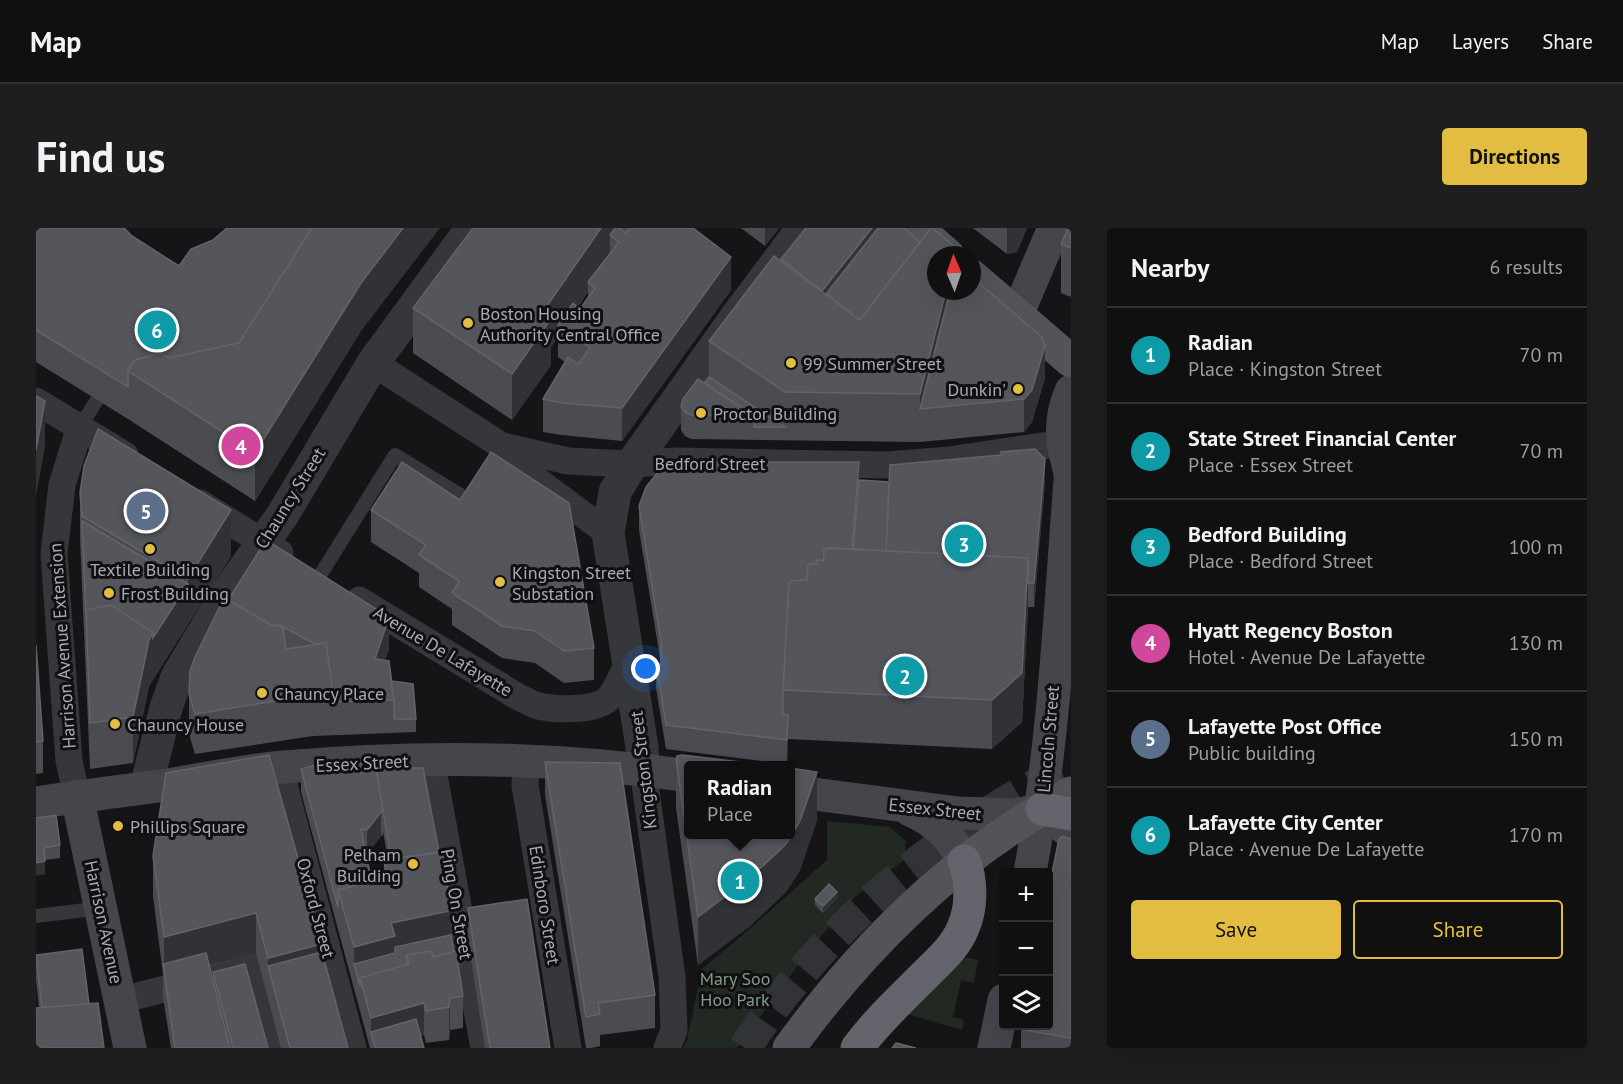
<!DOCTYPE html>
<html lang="en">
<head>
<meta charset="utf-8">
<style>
	body { margin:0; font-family:"PT Sans",sans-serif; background:#1e1e1f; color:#f1f3f6 }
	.controls { position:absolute; right:18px; bottom:18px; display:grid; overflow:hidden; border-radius:6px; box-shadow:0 6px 24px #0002 }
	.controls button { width:54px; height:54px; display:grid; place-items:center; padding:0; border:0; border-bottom:2px solid #303031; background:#101011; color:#f1f3f6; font:30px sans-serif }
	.compass { position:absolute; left:891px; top:18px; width:54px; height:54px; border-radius:50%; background:#101011; box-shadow:0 6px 24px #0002; rotate:358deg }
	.you { position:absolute; left:610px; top:441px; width:21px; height:21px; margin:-15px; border:4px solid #fff; border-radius:50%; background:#1a73e8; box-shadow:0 0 0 9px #1a73e833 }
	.badge { display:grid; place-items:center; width:39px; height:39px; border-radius:50%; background:#e2bd42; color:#fff; font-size:20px; font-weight:700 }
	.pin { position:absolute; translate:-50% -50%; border:3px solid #fff; box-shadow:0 2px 6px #0006 }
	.popup { position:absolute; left:648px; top:533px; width:111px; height:78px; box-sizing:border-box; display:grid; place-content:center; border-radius:6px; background:#101011; filter:drop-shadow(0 2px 4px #0005); font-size:20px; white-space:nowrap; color:#9c9d9f }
	.popup b { font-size:22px; color:#f1f3f6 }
	.popup::after { content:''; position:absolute; left:50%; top:100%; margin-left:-12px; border:12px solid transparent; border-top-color:#101011 }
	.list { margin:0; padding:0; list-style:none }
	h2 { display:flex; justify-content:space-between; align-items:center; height:78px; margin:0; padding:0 24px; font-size:26px }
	h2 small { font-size:20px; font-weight:400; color:#9c9d9f }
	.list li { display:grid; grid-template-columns:39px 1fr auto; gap:18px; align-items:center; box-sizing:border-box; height:96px; padding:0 24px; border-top:2px solid #303031 }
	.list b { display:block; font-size:22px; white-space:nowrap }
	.list p { margin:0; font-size:20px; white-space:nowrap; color:#9c9d9f }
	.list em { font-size:20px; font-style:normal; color:#9c9d9f }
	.actions { display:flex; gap:12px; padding:18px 24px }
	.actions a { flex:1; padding:14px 0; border:2px solid #e2bd42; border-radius:6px; text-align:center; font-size:21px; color:#e2bd42 }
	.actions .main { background:#e2bd42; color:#111 }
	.icon { flex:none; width:33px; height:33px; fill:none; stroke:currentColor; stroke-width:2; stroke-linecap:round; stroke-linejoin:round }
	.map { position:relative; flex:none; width:1035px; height:820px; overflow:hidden; border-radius:6px }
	header { display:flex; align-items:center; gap:36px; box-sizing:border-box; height:84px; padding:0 30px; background:#101011; border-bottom:2px solid #303031 }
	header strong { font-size:28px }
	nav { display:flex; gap:33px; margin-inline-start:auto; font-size:21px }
	.intro { display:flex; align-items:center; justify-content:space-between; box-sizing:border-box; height:144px; padding:0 36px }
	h1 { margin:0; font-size:42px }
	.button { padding:15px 27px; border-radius:6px; background:#e2bd42; color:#111; font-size:21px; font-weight:700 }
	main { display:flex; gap:36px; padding:0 36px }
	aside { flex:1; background:#101011; border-radius:6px; box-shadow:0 6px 24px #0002 }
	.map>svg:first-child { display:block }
	.green { fill:#222923 }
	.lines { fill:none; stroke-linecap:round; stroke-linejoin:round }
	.motorway-tunnel { stroke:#323337; stroke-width:33; stroke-dasharray:33 16; stroke-linecap:butt }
	.service { stroke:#36373b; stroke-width:14 }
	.minor { stroke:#36373b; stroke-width:27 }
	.tertiary { stroke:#36373b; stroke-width:33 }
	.secondary { stroke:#45454b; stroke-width:33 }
	.primary { stroke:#53535a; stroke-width:33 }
	.motorway { stroke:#63646c; stroke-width:33 }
	.wall { fill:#4b4c52; fill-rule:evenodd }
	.shaded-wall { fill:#313236 }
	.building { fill:#55565c; stroke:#62646a; stroke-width:1.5 }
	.poi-dot { fill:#e2bd42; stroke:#101012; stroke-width:2 }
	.labels { text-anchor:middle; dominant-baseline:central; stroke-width:6; stroke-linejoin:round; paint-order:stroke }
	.poi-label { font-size:18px; fill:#a8abb6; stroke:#101012; text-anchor:start }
	.street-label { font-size:18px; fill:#a8abb6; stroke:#101012 }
	.park-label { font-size:18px; fill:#819f86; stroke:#101012 }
</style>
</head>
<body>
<header>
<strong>Map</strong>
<nav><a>Map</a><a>Layers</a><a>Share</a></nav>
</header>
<div class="intro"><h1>Find us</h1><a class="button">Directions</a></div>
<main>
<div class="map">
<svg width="1035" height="820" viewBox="0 0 1035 820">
	<rect width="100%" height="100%" fill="#151517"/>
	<g class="green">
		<path d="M791 593 854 599 870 613 868 632 819 669 773 722 701 820H647L651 812 666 741 716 699 791 632Z"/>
		<path d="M928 729 942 732 938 755 925 752 917 789 928 792 926 802 871 786Z"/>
	</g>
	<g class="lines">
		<path class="motorway-tunnel" d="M709 820C787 699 906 602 1035 539"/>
		<g class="service">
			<path d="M44 199 61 172"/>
			<path d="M283 349 359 227 426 268"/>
			<path d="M0 688 65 680"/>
		</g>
		<g class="minor">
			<path d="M337 135 466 218 502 253 572 305"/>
			<path d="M0 173 89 227"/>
			<path d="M466 218 532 233 572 235 596 236 640 233 851 237 913 232 1027 215"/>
			<path d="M164 275 244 325"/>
			<path d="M323 372 484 470C490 472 496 476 502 478 519 482 559 483 572 471 581 462 587 444 593 433"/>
			<path d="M395 531 448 820"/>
			<path d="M490 535 489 557 532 820"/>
			<path d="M245 539 249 561 317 820"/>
			<path d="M607 542 636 749 638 802 631 820"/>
			<path d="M41 568 33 533 18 326 26 257 44 199"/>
			<path d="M85 772 216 739 238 820"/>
		</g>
		<g class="tertiary">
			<path d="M607 542 606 519 572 305 579 264 596 236 701 88 767 0"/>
			<path d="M110 559 130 480 141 449 193 362 246 288 337 135 436 0"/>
		</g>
		<g class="secondary">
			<path d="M981 87 1018 0"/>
			<path d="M755 563 922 585 979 587 1006 581 1035 605"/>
			<path d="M41 568 94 820"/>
			<path d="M0 575C44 568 87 563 131 557 170 551 209 542 248 539 382 527 520 529 653 548"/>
			<path d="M874 582C900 593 915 609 928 633"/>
			<path d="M994 644C1018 516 1024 383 1034 252 1035 243 1031 234 1029 225 1024 203 1026 184 1035 163"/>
			<path d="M958 820 968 772"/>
		</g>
		<g class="primary">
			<path d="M881 0 912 27"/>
			<path d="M936 48 1035 133"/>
			<path d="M753 820C829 716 920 625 1035 565"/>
		</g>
		<g class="motorway">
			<path d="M1006 581 1035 586"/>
			<path d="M821 820C841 793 866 770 890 746 903 733 920 718 927 700 936 680 936 653 928 633"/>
		</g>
	</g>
	<g class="wall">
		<path d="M0 0 96 8 143 38 325 103 219 273 92 191 0 134Z"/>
		<path d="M437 0H657L695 62 586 213 526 207 507 204V171L529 134 522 129V108L515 119V137L476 192 377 125V80ZM552 64V70L544 81 542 79Z"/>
		<path d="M705 0H743L729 18Z"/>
		<path d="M937 0H991L981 24 971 26Z"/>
		<path d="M1035 0V69L1025 65V16Z"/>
		<path d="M884 14 921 27H900L1009 150 996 194 988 204 884 214 655 211 649 208 645 202V178L668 155 673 149V113L745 33V31Z"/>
		<path d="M823 252 853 254 1009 255 998 379H992L986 494 956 521 752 511 751 536 630 521 620 460V436H625L603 302V278Z"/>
		<path d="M44 265 195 328 113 458 97 535 54 541 44 311Z"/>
		<path d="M335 282 558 420V452L528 455 499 435 466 430 416 397V381L383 359V345L335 314Z"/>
		<path d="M192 372 353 421 349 432 355 453 380 491V504L277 508 159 526 153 506V466Z"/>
		<path d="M0 417 7 513V545L0 546Z"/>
		<path d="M640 531 781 592 764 642 750 664 715 697 662 737 640 580Z"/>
		<path d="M509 534 619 767V800L564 807V818L555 820H550L509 567Z"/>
		<path d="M340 540 414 707 427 768V800L414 802 413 812 390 815 388 807 385 808 388 820H334L265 564V541ZM347 603 352 632H348V650L334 646 330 626H331L345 608 347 607Z"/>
		<path d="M0 590 24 617V630L9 632V646Z"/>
		<path d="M1035 611V820H985V800Z"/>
		<path d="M117 628 286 724 312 820H245L220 725 173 738 177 752V744L232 820H135L127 769V746L117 668Z"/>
		<path d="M801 670 787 685 779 677V671Z"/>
		<path d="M432 680 514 820H449L432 712Z"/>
		<path d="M0 727 53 776 3 780 0 752Z"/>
	</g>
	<g class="shaded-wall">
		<path d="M367 0H404L325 103 219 273V225L325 55Z"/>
		<path d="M565 0H584V19L583 14 574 7V33L552 54V64L527 101 522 97V108L515 119V137L476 192V146L506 85Z"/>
		<path d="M729 0H743L729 18Z"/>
		<path d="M836 0H853L797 80 786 63Z"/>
		<path d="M971 0H991L981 24 971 26Z"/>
		<path d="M695 29V62L586 213V180Z"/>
		<path d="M910 63H921L884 181V166Z"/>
		<path d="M1009 118V150L996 194 988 204V171Z"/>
		<path d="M9 173V219L0 268V222Z"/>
		<path d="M1009 231V255L998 379V355Z"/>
		<path d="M823 234V258L814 363V345Z"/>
		<path d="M195 282V328L152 396V351Z"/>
		<path d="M992 330V379L986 494 956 521V472Z"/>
		<path d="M152 356V396L113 458 97 535V489L113 412Z"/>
		<path d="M353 389V421L339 463V431Z"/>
		<path d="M752 487V511L751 536V512Z"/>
		<path d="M781 544V592L764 642 750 664 715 697 662 737V689Z"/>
		<path d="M345 584V608L331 626V602Z"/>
		<path d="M9 633V646L0 648V635Z"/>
		<path d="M801 664V670L787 685V678Z"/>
		<path d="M414 683V723L371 727 324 750 318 736V719L355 695Z"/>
		<path d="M220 685V725L129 749 128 739V709Z"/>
		<path d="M286 716V757L232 738V730Z"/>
		<path d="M414 770V802L413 812V779Z"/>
		<path d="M388 775V807L343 820 335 804V790Z"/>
	</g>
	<g class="building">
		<path d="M0 0H88L96 8 143 38 155 21 177 12 191 0H276L203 115 133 130 125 125 99 132 92 143V159L0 102Z"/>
		<path d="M276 0H367L325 55 219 225 92 143 99 132 125 125 133 130 203 115Z"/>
		<path d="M437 0H565L506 85 515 91 476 146 377 80Z"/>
		<path d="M579 0H583L590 5 594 0H657L695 29 586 180 526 175 507 171 532 129 542 136 554 120 522 97 537 75 544 81 559 60 552 54 583 14 574 7Z"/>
		<path d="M770 0H836L786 63 745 31Z"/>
		<path d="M842 0H868L884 14 824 92 790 66Z"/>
		<path d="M895 0H897L921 21 919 27H900V63H910L884 166 749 164 673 113 738 28 824 92Z"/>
		<path d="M1032 0H1035V20L1025 16Z"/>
		<path d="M936 49 1006 109 1009 118 996 162 988 171 884 181 914 63H936Z"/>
		<path d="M673 149 749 199H718V188L668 155Z"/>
		<path d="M662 151 718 188 655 187 649 184 645 178 647 171Z"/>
		<path d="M0 168 9 173 0 222Z"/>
		<path d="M62 201 195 282 152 351 46 288 44 265 48 238Z"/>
		<path d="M999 221 1009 231 998 355H992V330L850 323 854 237 965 227V224Z"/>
		<path d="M455 224 533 275 558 420 528 423 499 403 466 398 416 365 423 353 383 327 390 317 335 282 366 234 424 272Z"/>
		<path d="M648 234H823L816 321 791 320 788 322V333L781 332V336H774L772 338 771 352 756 353 753 355 747 462V486L752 487 751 512 630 497 620 436H625V414L603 278 610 259 622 244 629 239Z"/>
		<path d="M823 252 853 254 850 323 817 321Z"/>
		<path d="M46 293 152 356 117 410V405L75 377 50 382V387Z"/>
		<path d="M230 312 353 389 339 431 353 433 358 472 297 474V466L290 415 279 416 242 396 240 398 235 397 192 372Z"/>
		<path d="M791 320 992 330 986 445 956 472 747 462 753 355 756 353 771 352 772 338 774 336H781V332L788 333V322Z"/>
		<path d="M188 370 235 397 247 399 250 421 290 415 297 466 277 467 159 486 153 466 154 443 159 429Z"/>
		<path d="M75 377 117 405 113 412 97 489 54 495 50 382Z"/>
		<path d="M0 417 7 513 0 514Z"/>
		<path d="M355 453 377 456 380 491H358V472Z"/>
		<path d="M233 527 286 716 232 730 220 685 128 709 117 628 130 545Z"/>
		<path d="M646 527 731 537H653V606H755V540L781 544 764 593 750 616 715 649 662 689 640 531 641 528Z"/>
		<path d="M509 534 584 535 619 767 562 775 564 786 550 789Z"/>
		<path d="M339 535 347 583 345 584 331 602 325 601 334 646 346 643 348 650 302 662V679L265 541 280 537Z"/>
		<path d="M340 540H387L403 624 355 631Z"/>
		<path d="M20 587 24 617 8 620 9 633 0 635V590Z"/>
		<path d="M1027 608 1035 611V810L988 802 985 800 986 798H1012V664L1023 611Z"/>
		<path d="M407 624 414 683 355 695 359 708 318 719 302 662 351 649 348 632Z"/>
		<path d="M793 656 801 664 787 678 779 671Z"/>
		<path d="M491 671 514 820H454L432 680Z"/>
		<path d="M415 707 418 724 397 729 395 723 371 727V737L324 750V758L318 736 359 725V719Z"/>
		<path d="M46 721 53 776 6 780 0 727Z"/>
		<path d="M395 723 397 729 420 723 427 768 414 770 413 779 390 783 388 775 335 790 324 750 373 736 371 727Z"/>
		<path d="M286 724 312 820H254L232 738Z"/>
		<path d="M170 725 194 820H139L127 736Z"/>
		<path d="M209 736 232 820H197L177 744Z"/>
		<path d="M62 775 68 820H0V780Z"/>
		<path d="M380 791 388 820H339L335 804Z"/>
		<path d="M860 815 880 820H856Z"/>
	</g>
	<g class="poi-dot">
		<circle cx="432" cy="95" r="6"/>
		<circle cx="755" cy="135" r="6"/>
		<circle cx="982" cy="161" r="6"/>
		<circle cx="665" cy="185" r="6"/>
		<circle cx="114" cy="321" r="6"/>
		<circle cx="464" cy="354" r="6"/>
		<circle cx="73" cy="365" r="6"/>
		<circle cx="226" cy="465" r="6"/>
		<circle cx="79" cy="496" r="6"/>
		<circle cx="82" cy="598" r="6"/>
		<circle cx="377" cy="636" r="6"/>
	</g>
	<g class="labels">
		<g class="poi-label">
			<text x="444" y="85">Boston Housing<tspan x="444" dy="21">Authority Central Office</tspan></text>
			<text x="767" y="135">99 Summer Street</text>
			<text x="970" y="161" text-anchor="end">Dunkin'</text>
			<text x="677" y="185">Proctor Building</text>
			<text x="114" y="341" text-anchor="middle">Textile Building</text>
			<text x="476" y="344">Kingston Street<tspan x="476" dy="21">Substation</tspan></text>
			<text x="85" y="365">Frost Building</text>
			<text x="238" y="465">Chauncy Place</text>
			<text x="91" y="496">Chauncy House</text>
			<text x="94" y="598">Phillips Square</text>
			<text x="365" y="626" text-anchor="end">Pelham<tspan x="365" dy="21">Building</tspan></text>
		</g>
		<g class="street-label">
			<text x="674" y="235">Bedford Street</text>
			<text transform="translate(254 270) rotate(-58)">Chauncy Street</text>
			<text transform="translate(26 418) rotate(-94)">Harrison Avenue Extension</text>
			<text transform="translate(407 423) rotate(31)">Avenue De Lafayette</text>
			<text transform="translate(1012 511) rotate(-85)">Lincoln Street</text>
			<text transform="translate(326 535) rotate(-3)">Essex Street</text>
			<text transform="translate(607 542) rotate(-97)">Kingston Street</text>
			<text transform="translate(899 581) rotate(6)">Essex Street</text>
			<text transform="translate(421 676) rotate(80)">Ping On Street</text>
			<text transform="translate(509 677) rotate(81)">Edinboro Street</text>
			<text transform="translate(280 680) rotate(75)">Oxford Street</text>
			<text transform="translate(68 694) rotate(78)">Harrison Avenue</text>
		</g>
		<g class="park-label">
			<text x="699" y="750">Mary Soo<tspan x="699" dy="21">Hoo Park</tspan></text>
		</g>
	</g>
</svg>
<div class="controls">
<button>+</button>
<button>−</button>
<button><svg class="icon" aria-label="layers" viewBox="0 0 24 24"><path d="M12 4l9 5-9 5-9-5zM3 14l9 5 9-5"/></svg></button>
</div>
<svg class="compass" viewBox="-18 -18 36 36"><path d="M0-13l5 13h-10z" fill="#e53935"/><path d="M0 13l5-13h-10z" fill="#9c9d9f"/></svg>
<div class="you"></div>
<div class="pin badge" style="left:704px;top:653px;background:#0f9aa8">1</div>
<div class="popup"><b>Radian</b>Place</div>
<div class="pin badge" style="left:869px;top:448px;background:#0f9aa8">2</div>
<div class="pin badge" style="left:928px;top:316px;background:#0f9aa8">3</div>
<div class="pin badge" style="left:205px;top:218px;background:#d1479c">4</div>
<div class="pin badge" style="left:110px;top:283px;background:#5c6f8a">5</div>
<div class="pin badge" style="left:121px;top:102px;background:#0f9aa8">6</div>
</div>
<aside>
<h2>Nearby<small>6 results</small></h2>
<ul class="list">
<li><span class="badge" style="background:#0f9aa8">1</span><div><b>Radian</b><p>Place · Kingston Street</p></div><em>70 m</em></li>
<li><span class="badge" style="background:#0f9aa8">2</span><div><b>State Street Financial Center</b><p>Place · Essex Street</p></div><em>70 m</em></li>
<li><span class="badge" style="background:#0f9aa8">3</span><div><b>Bedford Building</b><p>Place · Bedford Street</p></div><em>100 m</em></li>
<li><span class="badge" style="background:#d1479c">4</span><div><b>Hyatt Regency Boston</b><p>Hotel · Avenue De Lafayette</p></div><em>130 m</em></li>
<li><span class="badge" style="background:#5c6f8a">5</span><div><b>Lafayette Post Office</b><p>Public building</p></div><em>150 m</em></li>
<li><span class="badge" style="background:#0f9aa8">6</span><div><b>Lafayette City Center</b><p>Place · Avenue De Lafayette</p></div><em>170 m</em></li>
</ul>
<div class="actions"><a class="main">Save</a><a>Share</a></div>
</aside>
</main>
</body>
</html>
